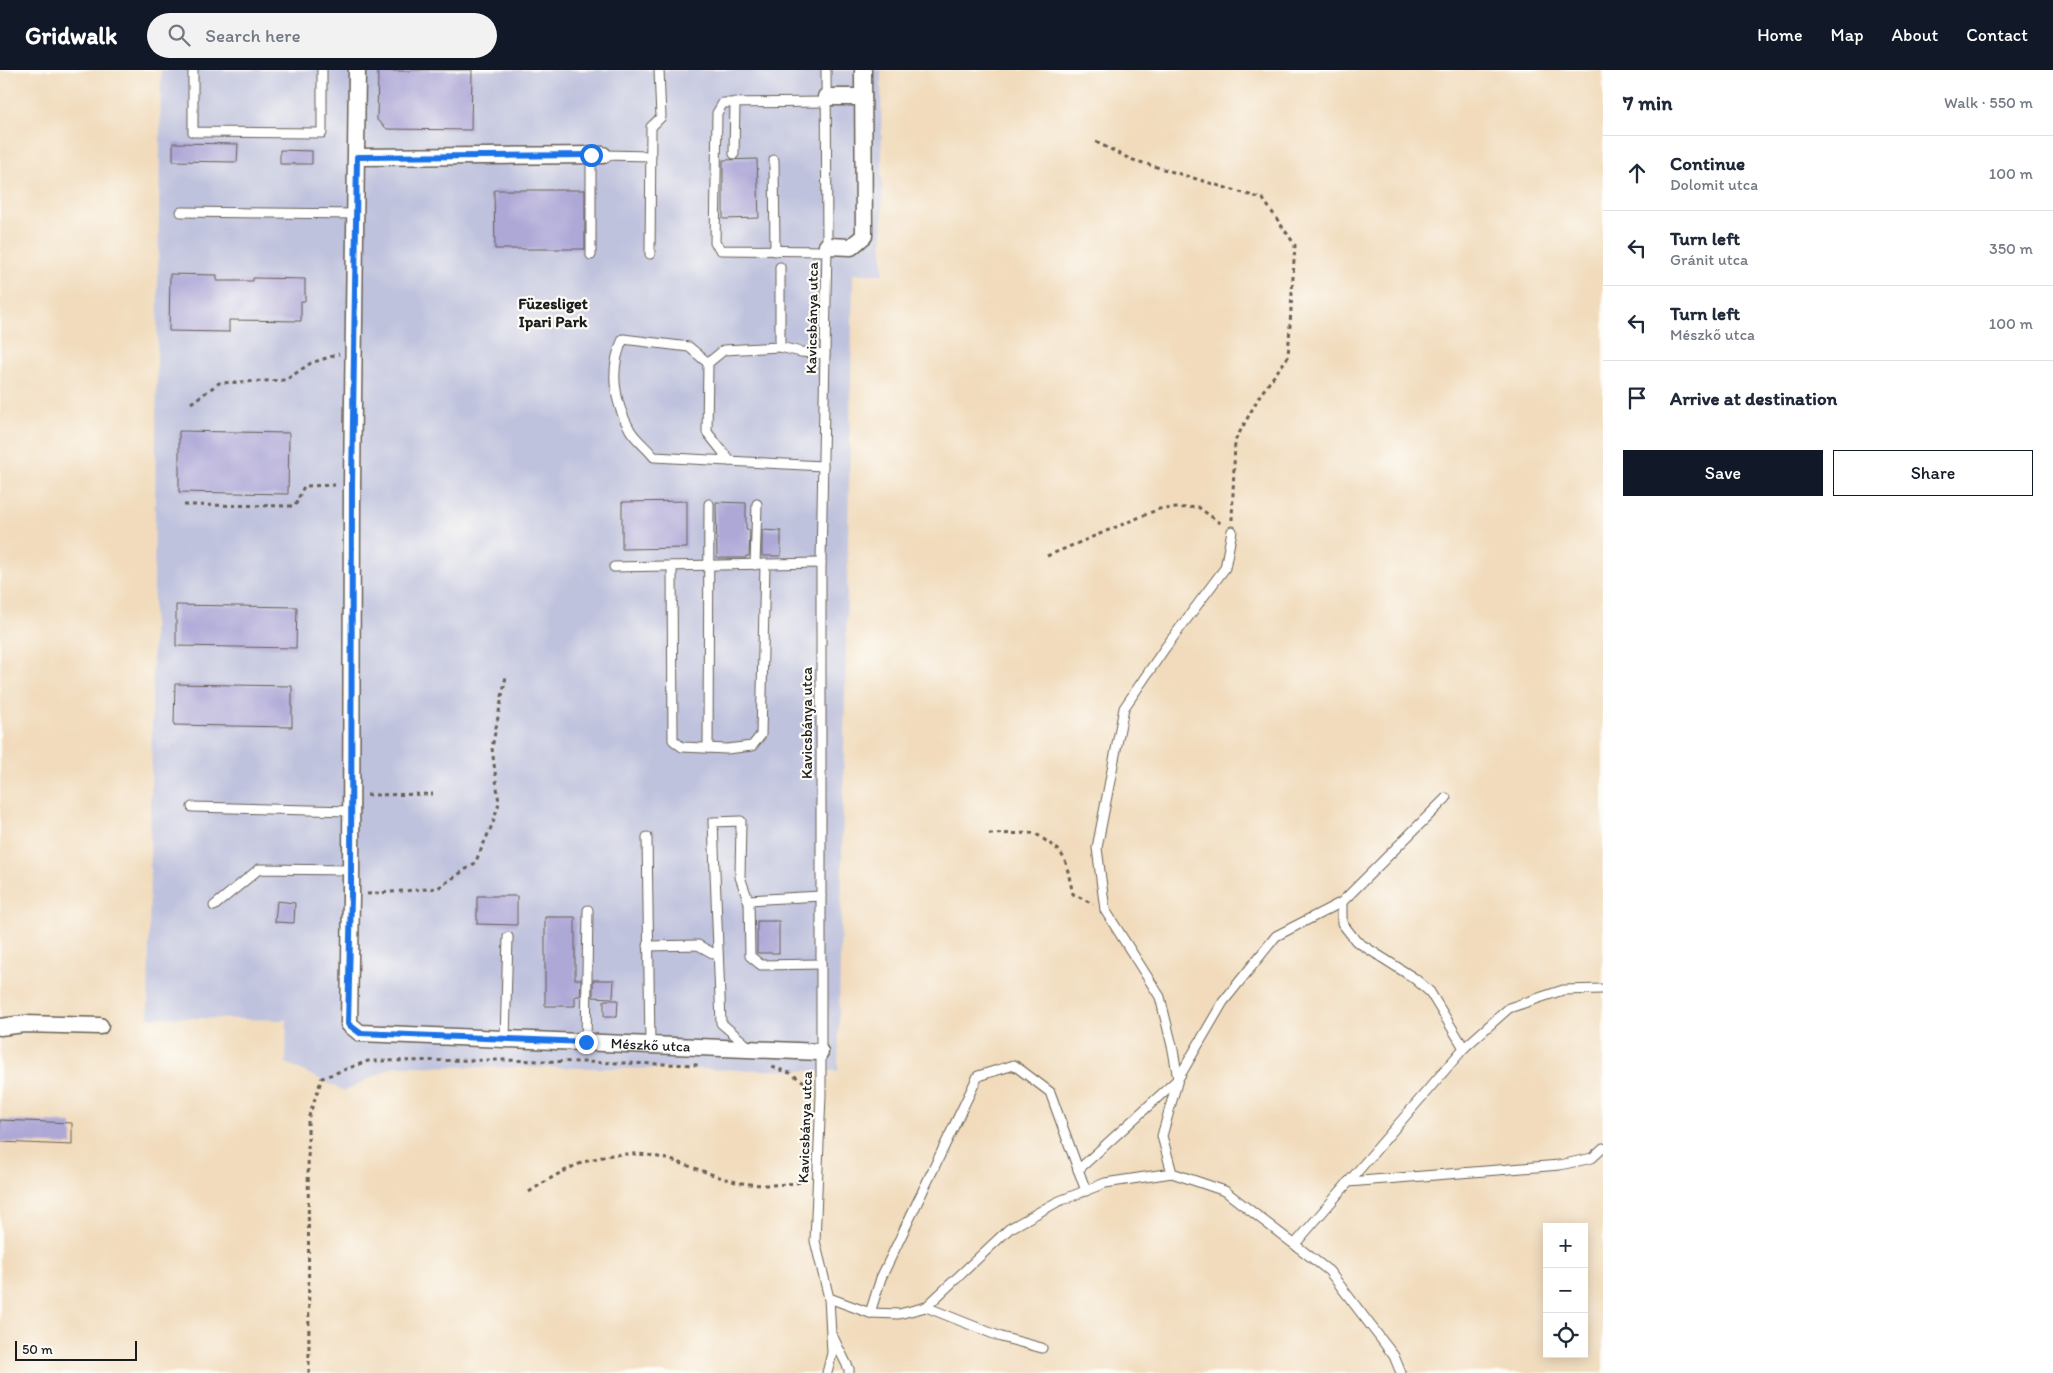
<!DOCTYPE html>
<html lang="en">
<head>
<meta charset="utf-8">
<style>
	body { margin:0; font-family:Itim,sans-serif; background:#f2f2f3; color:#1f2937 }
	.controls { position:absolute; right:15px; bottom:15px; display:grid; overflow:hidden; border-radius:0px; box-shadow:0 2px 12px #0003 }
	.controls button { width:45px; height:45px; display:grid; place-items:center; padding:0; border:0; border-bottom:1px solid #e0e1e3; background:#fff; color:#1f2937; font:25px sans-serif }
	.scale { position:absolute; left:15px; bottom:12px; width:122px; box-sizing:border-box; padding-left:5px; border:2px solid #1c1c1c; border-top:0; font-size:14px; line-height:18px; white-space:nowrap; color:#1c1c1c; -webkit-text-stroke:4px #fdfcf7; paint-order:stroke }
	.stop { position:absolute; width:15px; height:15px; margin:-11px; border:4px solid #1a73e8; border-radius:50%; background:#fff }
	.stop.end { background:#1a73e8; border-color:#fff; box-shadow:0 1px 5px #0008 }
	.list { margin:0; padding:0; list-style:none }
	h2 { display:flex; justify-content:space-between; align-items:center; height:65px; margin:0; padding:0 20px; font-size:21px }
	h2 small { font-size:16px; font-weight:400; color:#747a83 }
	.list li { display:grid; grid-template-columns:32px 1fr auto; gap:15px; align-items:center; box-sizing:border-box; height:75px; padding:0 20px; border-top:1px solid #e0e1e3 }
	.list b { display:block; font-size:19px; white-space:nowrap }
	.list p { margin:0; font-size:16px; white-space:nowrap; color:#747a83 }
	.list em { font-size:16px; font-style:normal; color:#747a83 }
	.actions { display:flex; gap:10px; padding:15px 20px }
	.actions a { flex:1; padding:11px 0; border:1px solid #111827; border-radius:0px; text-align:center; font-size:18px; color:#111827 }
	.actions .main { background:#111827; color:#fff }
	.icon { flex:none; width:28px; height:28px; fill:none; stroke:currentColor; stroke-width:2; stroke-linecap:round; stroke-linejoin:round }
	.map { position:relative; flex:none; width:1603px; height:1303px; overflow:hidden }
	header { display:flex; align-items:center; gap:30px; box-sizing:border-box; height:70px; padding:0 25px; background:#111827; color:#fff }
	header strong { font-size:24px }
	nav { display:flex; gap:28px; margin-inline-start:auto; font-size:18px }
	.search { width:350px; height:45px; background:#f2f2f3; display:flex; align-items:center; gap:12px; box-sizing:border-box; padding:0 18px; border-radius:28px; color:#747a83; font-size:19px }
	main { display:flex }
	aside { flex:1; background:#fff }
	.map>svg:first-child { display:block }
	.industrial { fill:#bfc2dd }
	.building { fill:#aea8d7 }
	.lines { fill:none; stroke-linecap:round; stroke-linejoin:round }
	.lane-casing { stroke:#675f54; stroke-width:11 }
	.street-casing { stroke:#675f54; stroke-width:19 }
	.path { stroke:#675f54; stroke-width:3; stroke-dasharray:4 4; stroke-linecap:butt }
	.lane { stroke:#fff; stroke-width:9 }
	.street { stroke:#fff; stroke-width:16 }
	.route { stroke:#1a73e8; stroke-width:6 }
	.labels { text-anchor:middle; dominant-baseline:central; stroke-width:4.5; stroke-linejoin:round; paint-order:stroke }
	.street-label { font-size:15px; fill:#1c1c1c; stroke:#fdfcf7 }
	.neighbourhood-label { font-size:16px; font-weight:bold; fill:#1c1c1c; stroke:#fdfcf7 }
</style>
</head>
<body>
<header>
<strong>Gridwalk</strong>
<div class="search"><svg class="icon" aria-label="search" viewBox="0 0 24 24"><circle cx="10" cy="10" r="6"/><path d="M15 15l6 6"/></svg>Search here</div>
<nav><a>Home</a><a>Map</a><a>About</a><a>Contact</a></nav>
</header>
<main>
<div class="map">
<svg width="1603" height="1303" viewBox="0 0 1603 1303">
	<rect width="100%" height="100%" fill="#fdfcf7"/>
	<filter id="ink" filterUnits="userSpaceOnUse"><feTurbulence type="fractalNoise" baseFrequency=".02" numOctaves="2"/><feDisplacementMap in="SourceGraphic" scale="10" xChannelSelector="R" yChannelSelector="G"/><feConvolveMatrix kernelMatrix="1 2 1 2 8 2 1 2 1" color-interpolation-filters="sRGB"/></filter>
	<filter id="wash" filterUnits="userSpaceOnUse"><feTurbulence type="fractalNoise" baseFrequency=".0096" numOctaves="4" result="noise"/><feDisplacementMap in="SourceGraphic" scale="20" xChannelSelector="R" yChannelSelector="G"/><feGaussianBlur stdDeviation="1.12" result="paint"/><feColorMatrix in="noise" values="0 0 0 0 0 0 0 0 0 0 0 0 0 0 0 0 0 1.4 0 .05"/><feComposite in="paint" operator="in"/></filter>
	<g filter="url(#wash)">
		<rect width="100%" height="100%" fill="#f1dbbc"/>
		<path class="industrial" d="M161 0H881L883 204H853L838 1001 395 996 344 1021 286 993 287 950 148 947Z"/>
		<g id="blocks">
			<g class="building">
				<path d="M411 0H472L471 60 387 59 377 50 378 1H411Z"/>
				<path d="M173 73 238 74 237 92 173 91Z"/>
				<path d="M280 80 312 81V94H280Z"/>
				<path d="M757 89 759 148 723 149V90Z"/>
				<path d="M494 120H585V179H495Z"/>
				<path d="M170 204 217 205V211H253V208L305 209V231H301V251L229 250V262L169 261Z"/>
				<path d="M179 361 289 363 288 424 179 422Z"/>
				<path d="M687 431V478L622 479V432Z"/>
				<path d="M716 432 746 433V460H750L749 486H746V488H717Z"/>
				<path d="M762 460 781 461V486H762Z"/>
				<path d="M176 535 297 537 296 578 176 576Z"/>
				<path d="M175 614 292 616V657L174 655Z"/>
				<path d="M477 826H517V855L477 854Z"/>
				<path d="M277 831 295 833 294 853 275 852Z"/>
				<path d="M545 847H575V909H581L580 926H575V936H545Z"/>
				<rect x="757" y="851" width="22" height="32"/>
				<path d="M593 910H614L613 928 593 927Z"/>
				<path d="M604 930H618L617 947H604Z"/>
				<path d="M0 1050 72 1053V1075L0 1072Z"/>
			</g>
		</g>
	</g>
	<g filter="url(#ink)">
		<use href="#blocks" fill-opacity="0" stroke="#675f54" stroke-width="1"/>
		<g class="lines">
			<g class="lane-casing">
				<g id="lane">
					<path d="M193 0V62L322 63V0"/>
					<path d="M826 0 827 176 821 493V1025L815 1171 829 1228 832 1283 827 1303"/>
					<path d="M826 32 723 33 717 43 715 173 721 180 827 181"/>
					<path d="M734 84 735 32"/>
					<path d="M591 85V185"/>
					<path d="M603 85 651 86"/>
					<path d="M774 90 775 181"/>
					<path d="M181 142 356 144"/>
					<path d="M650 184 651 57 661 47 659 0"/>
					<path d="M780 197V277L801 282 825 284"/>
					<path d="M708 293 689 277 623 269C609 299 614 332 630 360 636 370 647 378 654 387L823 396"/>
					<path d="M730 391 707 362 708 293 724 280 780 277"/>
					<path d="M755 495 757 434"/>
					<path d="M672 496 673 670 682 677 727 679 752 676 761 665 765 494"/>
					<path d="M614 497 821 493"/>
					<path d="M708 678 709 434"/>
					<path d="M192 737 351 741"/>
					<path d="M647 767 650 975"/>
					<path d="M821 826 749 830 750 886 761 895 821 894"/>
					<path d="M1342 832V853L1356 871 1414 908 1430 922 1464 978"/>
					<path d="M749 833 740 807 741 751 713 752 721 953 750 978"/>
					<path d="M214 836 259 799 351 800"/>
					<path d="M648 876 698 875 718 886"/>
					<path d="M505 969 508 867"/>
					<path d="M586 973 588 840"/>
					<path d="M1078 1100 1178 1009 1223 932 1276 866 1342 832 1446 728"/>
					<path d="M1172 1103 1162 1066 1178 1009 1173 980 1160 927 1105 840 1097 778 1124 638 1165 578 1225 498 1232 461"/>
					<path d="M1348 1112 1560 1095 1592 1088 1603 1078"/>
					<path d="M1295 1174 1464 978 1509 938 1563 920 1603 919"/>
					<path d="M829 1228 870 1243 899 1244 926 1237 1009 1159 1057 1132 1105 1113 1172 1103 1225 1121 1329 1201 1394 1286 1401 1303"/>
					<path d="M926 1237 1001 1267 1042 1278"/>
					<path d="M870 1243 881 1208 978 1006 1014 995 1050 1022 1086 1121"/>
					<path d="M833 1267 849 1299V1303"/>
				</g>
			</g>
			<g class="street-casing">
				<g id="street">
					<path id="s1" d="M357 0 352 414 351 826 349 954 360 963 820 982"/>
					<path d="M826 27H863"/>
					<path d="M357 87 603 85"/>
					<path d="M827 176 851 177 864 166 863 0"/>
					<path d="M0 957 24 954 100 956"/>
				</g>
			</g>
			<g class="path">
				<path d="M1096 72 1130 89 1263 129 1295 175 1288 287 1260 325 1235 371 1232 450"/>
				<path d="M191 333 219 313 286 310 311 293 339 284"/>
				<path d="M184 435 295 436 304 416 336 415"/>
				<path d="M1047 486 1159 439 1198 437 1223 455"/>
				<path d="M367 725 433 724"/>
				<path d="M989 764 1035 763 1060 781 1066 793 1073 824 1093 834"/>
				<path d="M367 824 438 818 475 793 493 753 499 733 492 678 506 606"/>
				<path d="M772 997 790 1003 809 1015"/>
				<path d="M529 1122C559 1102 589 1085 626 1084 663 1082 698 1101 732 1111 749 1115 768 1116 785 1114 793 1113 800 1114 806 1108"/>
				<path d="M309 1303 308 1049 322 1008 368 991 501 990 701 995"/>
			</g>
			<use href="#lane" class="lane"/>
			<use href="#street" class="street"/>
		</g>
	</g>
	<g class="lines" filter="url(#ink)">
		<path class="route" d="M586 972 360 963 348 954 351 826 352 414 357 87 591 85"/>
	</g>
	<g class="labels">
		<g class="street-label">
			<text transform="translate(812 248) rotate(-89)">Kavicsbánya utca</text>
			<text transform="translate(807 653) rotate(-90)">Kavicsbánya utca</text>
			<text stroke="none"><textPath href="#s1" startOffset="1259">Mészkő utca</textPath></text>
			<text transform="translate(805 1057) rotate(-88)">Kavicsbánya utca</text>
		</g>
		<g class="neighbourhood-label">
			<text x="553" y="233">Füzesliget<tspan x="553" dy="18">Ipari Park</tspan></text>
		</g>
	</g>
</svg>
<div class="controls">
<button>+</button>
<button>−</button>
<button><svg class="icon" aria-label="locate" viewBox="0 0 24 24"><circle cx="12" cy="12" r="6"/><path d="M12 2v4M12 18v4M2 12h4M18 12h4"/></svg></button>
</div>
<div class="scale">50 m</div>
<div class="stop" style="left:591px;top:85px"></div>
<div class="stop end" style="left:586px;top:972px"></div>
</div>
<aside>
<h2>7 min<small>Walk · 550 m</small></h2>
<ul class="list">
<li><svg class="icon" aria-label="ahead" viewBox="0 0 24 24"><path d="M12 20V5M6 11l6-6 6 6"/></svg><div><b>Continue</b><p>Dolomit utca</p></div><em>100 m</em></li>
<li><svg class="icon" aria-label="left" viewBox="0 0 24 24"><path d="M17 20v-9H6M10 6l-5 5 5 5"/></svg><div><b>Turn left</b><p>Gránit utca</p></div><em>350 m</em></li>
<li><svg class="icon" aria-label="left" viewBox="0 0 24 24"><path d="M17 20v-9H6M10 6l-5 5 5 5"/></svg><div><b>Turn left</b><p>Mészkő utca</p></div><em>100 m</em></li>
<li><svg class="icon" aria-label="arrive" viewBox="0 0 24 24"><path d="M6 21V4h12l-3 4 3 4H6"/></svg><div><b>Arrive at destination</b></div></li>
</ul>
<div class="actions"><a class="main">Save</a><a>Share</a></div>
</aside>
</main>
</body>
</html>
